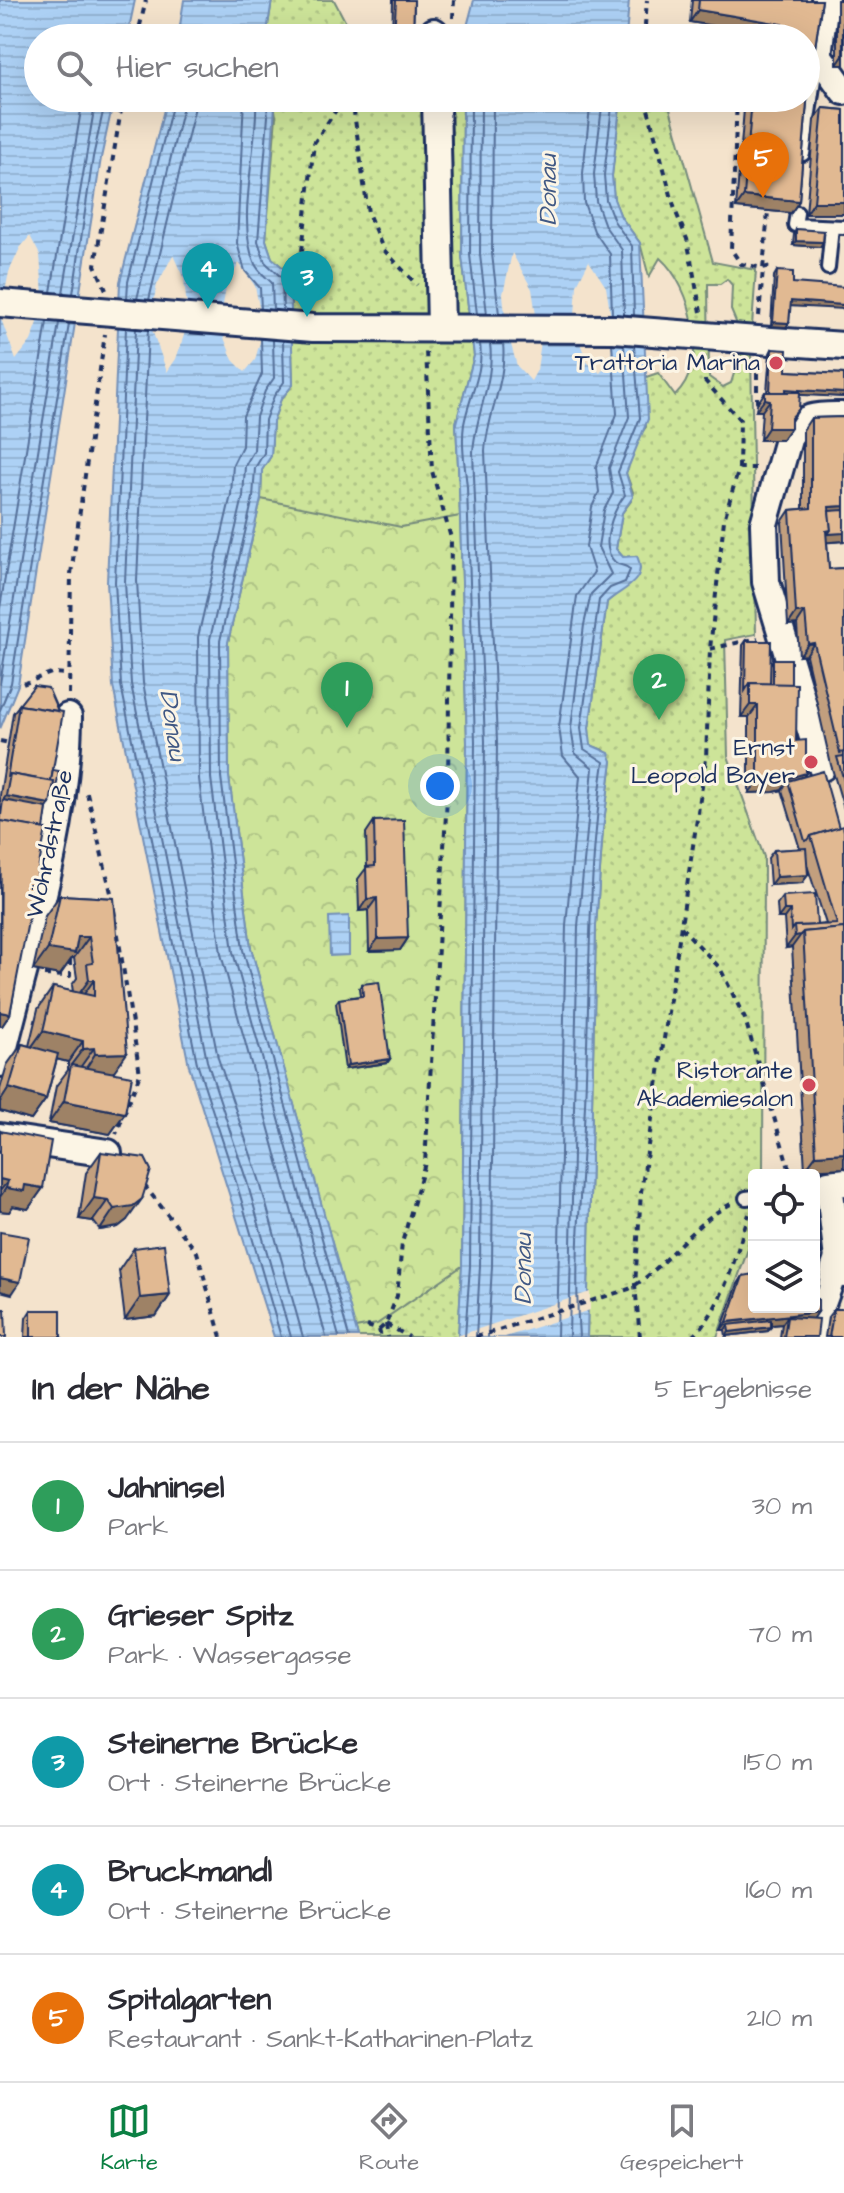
<!DOCTYPE html>
<html lang="de">
<head>
<meta charset="utf-8">
<style>
	body { margin:0; font-family:"Architects Daughter",sans-serif; background:#f2f2f3; color:#2b2b33 }
	.controls { position:absolute; right:24px; bottom:24px; display:grid; overflow:hidden; border-radius:8px; box-shadow:0 8px 32px #0002 }
	.controls button { width:72px; height:72px; display:grid; place-items:center; padding:0; border:0; border-bottom:2px solid #e1e1e2; background:#fff; color:#2b2b33; font:40px sans-serif }
	.you { position:absolute; left:440px; top:786px; width:28px; height:28px; margin:-20px; border:6px solid #fff; border-radius:50%; background:#1a73e8; box-shadow:0 0 0 12px #1a73e833 }
	.badge { display:grid; place-items:center; width:52px; height:52px; border-radius:50%; background:#0b8043; color:#fff; font-size:26px; font-weight:700 }
	.pin { position:absolute; translate:-50% -66px; filter:drop-shadow(0 2px 4px #0008) }
	.pin::after { content:''; position:absolute; top:42px; width:28px; height:24px; background:inherit; clip-path:polygon(0 0,100% 0,50% 100%) }
	.list { margin:0; padding:0; list-style:none }
	h2 { display:flex; justify-content:space-between; align-items:center; height:104px; margin:0; padding:0 32px; font-size:34px }
	h2 small { font-size:26px; font-weight:400; color:#7c7c81 }
	.list li { display:grid; grid-template-columns:52px 1fr auto; gap:24px; align-items:center; box-sizing:border-box; height:128px; padding:0 32px; border-top:2px solid #e1e1e2 }
	.list b { display:block; font-size:30px; white-space:nowrap }
	.list p { margin:0; font-size:26px; white-space:nowrap; color:#7c7c81 }
	.list em { font-size:26px; font-style:normal; color:#7c7c81 }
	.icon { flex:none; width:44px; height:44px; fill:none; stroke:currentColor; stroke-width:2; stroke-linecap:round; stroke-linejoin:round }
	.map { position:relative; flex:none; width:844px; height:1337px; overflow:hidden }
	.search { position:absolute; background:#fff; box-shadow:0 8px 32px #0002; left:24px; right:24px; top:24px; height:88px; display:flex; align-items:center; gap:20px; box-sizing:border-box; padding:0 28px; border-radius:44px; color:#7c7c81; font-size:30px }
	.sheet { height:744px; background:#fff }
	nav { display:flex; justify-content:space-around; align-items:center; box-sizing:border-box; height:112px; border-top:2px solid #e1e1e2; background:#fff; font-size:22px; color:#7c7c81 }
	nav a { display:grid; justify-items:center; gap:4px }
	nav .on { color:#0b8043 }
	.map>svg:first-child { display:block }
	.grass { fill:url(#grass-dots); stroke:#748a7c; stroke-width:2 }
	.forest { fill:url(#forest-crowns); stroke:#748a7c; stroke-width:2 }
	.water { fill:url(#water-rules); stroke:#7390b9; stroke-width:2 }
	.pier { fill:#f4e3cc }
	.lines { fill:none; stroke-linecap:round; stroke-linejoin:round }
	.shore { stroke:#55709a; stroke-width:2 }
	.lane-casing { stroke:#1b2f5e; stroke-width:18 }
	.street-casing { stroke:#1b2f5e; stroke-width:32 }
	.path { stroke:#1b2f5e; stroke-width:4; stroke-dasharray:6 6; stroke-linecap:butt }
	.lane { stroke:#fcf5e5; stroke-width:12 }
	.street { stroke:#fcf5e5; stroke-width:26 }
	.street-bridge-casing { stroke:#1b2f5e; stroke-width:32; stroke-linecap:butt }
	.street-bridge { stroke:#fcf5e5; stroke-width:26 }
	.tree { fill:#909496 }
	.wall { fill:#c29f7e; stroke:#1b2f5e; stroke-width:2 }
	.shaded-wall { fill:#9e8266; stroke:#1b2f5e; stroke-width:2 }
	.building { fill:#e1b992; stroke:#1b2f5e; stroke-width:2 }
	.poi-dot { fill:#d1495b; stroke:#fcf5e5; stroke-width:3 }
	.labels { text-anchor:middle; dominant-baseline:central; stroke-width:6; stroke-linejoin:round; paint-order:stroke }
	.poi-label { font-size:24px; fill:#1b2f5e; stroke:#fcf5e5; text-anchor:end }
	.street-label { font-size:24px; fill:#1b2f5e; stroke:#fcf5e5 }
	.water-label { font-size:26px; font-style:italic; fill:#405884; stroke:#fcf5e5 }
</style>
</head>
<body>
<div class="map">
<svg width="844" height="1337" viewBox="0 0 844 1337">
	<defs>
		<pattern id="grass-dots" width="8" height="8" patternUnits="userSpaceOnUse" patternTransform="scale(2)"><rect width="8" height="8" fill="#cde499"/><path d="M2 2h.1M6 6h.1" fill="none" stroke="#afc486" stroke-width="1.8" stroke-linecap="round"/></pattern>
		<pattern id="forest-crowns" width="20" height="18" patternUnits="userSpaceOnUse" patternTransform="scale(2)"><rect width="20" height="18" fill="#cde499"/><path d="M2 6a3 3 0 1 1 6 0M12 15a3 3 0 1 1 6 0" fill="none" stroke="#afc486"/></pattern>
		<pattern id="water-rules" width="6" height="5" patternUnits="userSpaceOnUse" patternTransform="scale(2)"><rect width="6" height="5" fill="#add1f5"/><path d="M0 2.5h6" fill="none" stroke="#94b4d4"/></pattern>
	</defs>
	<rect width="100%" height="100%" fill="#f4e3cc"/>
	<filter id="ink" filterUnits="userSpaceOnUse"><feTurbulence type="fractalNoise" baseFrequency=".0125" numOctaves="2"/><feDisplacementMap in="SourceGraphic" scale="16" xChannelSelector="R" yChannelSelector="G"/><feConvolveMatrix kernelMatrix="1 2 1 2 8 2 1 2 1" color-interpolation-filters="sRGB"/></filter>
	<g filter="url(#ink)">
		<g class="grass">
			<path d="M272 0H334L354 38H266Z"/>
			<path d="M273 98H463L462 256 474 356 456 423 459 487 467 742 462 1266 458 1337H358L251 948 228 642 261 499 262 470 271 456 273 422 281 399 293 385 290 274 272 258 266 240 276 116Z"/>
			<path d="M621 98H667L713 262 756 270 752 326 738 327 731 310 732 285 727 279 720 284H708L709 377 723 387 731 383 740 354H751L756 634 725 640 728 756 764 857 763 1175H754V1232L717 1337H587L596 926 603 829 612 761 604 750 590 745 589 728 607 602 637 577 640 568 634 556 623 557 616 549 622 513 631 501 633 492 626 473 640 435 646 427 643 378 658 373 675 396C710 363 693 287 660 258L649 277 640 243 621 217 614 200 612 176Z"/>
		</g>
		<path class="forest" d="M261 499 401 527 460 516 467 742 462 1266 377 1324 355 1328 251 948 229 777 228 642Z"/>
		<g class="water">
			<path d="M0 0H135L127 38H38V98H114L101 158 18 685 0 729Z"/>
			<path d="M184 0H272L266 38H178Z"/>
			<path d="M474 0H629L626 38H464Z"/>
			<path d="M167 98H273L275 105 266 240 272 258 290 274 293 385 281 399 273 422 271 456 262 470 261 499 228 642 229 777 251 948 358 1337H274L189 1066 113 686 107 582 120 282Z"/>
			<path d="M463 98H621L612 176 614 199 621 217 640 243 648 419 626 473 633 497 622 513 616 549 623 557 637 556C649 582 621 589 607 602L589 728 591 745 609 753 612 761 603 829 596 926 587 1337H458L462 1266 467 742 459 487 456 423 474 356 462 256Z"/>
			<path d="M349 916V955L330 956 329 917Z"/>
		</g>
		<g class="pier">
			<path d="M30 236 40 255 43 295 85 299 81 324 39 320 31 341 16 360 0 316 9 272 20 248Z"/>
			<path d="M512 253 532 289 536 315H575L577 285 589 261 606 287 611 318 646 343 614 342 609 363 600 373 587 362 579 340 541 341 537 370 531 381 517 366 510 341H468L465 314 505 315 503 294Z"/>
			<path d="M173 255 184 279 187 307 222 310 226 288 239 263 255 286 260 312 295 313V339L261 338 255 360 245 372 233 360 223 335 185 332 176 359 167 372 152 330 114 327 115 300 153 303 157 285Z"/>
			<path d="M590 1292V1310L505 1337H454Z"/>
		</g>
		<g class="lines">
			<g class="shore">
				<path d="M244 98 237 243 245 271 260 288 261 309"/>
				<path d="M256 98C259 146 235 220 255 264 259 272 266 277 272 283L273 310"/>
				<path d="M266 98 268 116 258 241 265 262 282 278 283 311"/>
				<path d="M471 98 470 255 477 314"/>
				<path d="M481 98 480 255 487 314"/>
				<path d="M493 98 492 254 499 314"/>
				<path d="M591 98 583 173 584 203 594 231 610 254 612 314"/>
				<path d="M603 98 594 174 596 201 605 226 622 250 624 315"/>
				<path d="M613 98 604 175 606 200 614 221 632 246 634 315"/>
				<path d="M51 292 83 98"/>
				<path d="M63 293 96 98"/>
				<path d="M73 294 93 157 106 98"/>
				<path d="M127 298 128 282 174 98"/>
				<path d="M137 299 185 98"/>
				<path d="M149 300 197 98"/>
				<path d="M126 328 115 582 121 685 197 1063 237 1185 281 1337"/>
				<path d="M136 329 125 582 131 684 207 1061 247 1182 291 1337"/>
				<path d="M148 330 137 581 143 683 218 1058 259 1179 303 1337"/>
				<path d="M261 339 262 374 243 416 242 446 233 464 231 495 198 637 199 779 221 954 326 1337"/>
				<path d="M273 340 274 378 265 391 256 417 254 450 245 466 243 497 210 639 211 778 233 952 339 1337"/>
				<path d="M283 341 284 382 274 396 265 420 264 453 255 468 253 498 220 641 221 777 243 950 349 1337"/>
				<path d="M0 608 47 322"/>
				<path d="M0 684 59 323"/>
				<path d="M0 710 11 683 69 324"/>
				<path d="M465 1337 470 1266 475 741 467 487C465 466 461 445 464 424 469 397 484 371 480 344"/>
				<path d="M476 1337 480 1266 485 741 473 452C475 416 495 379 490 344"/>
				<path d="M488 1337 492 1266 497 741 485 451C487 416 507 379 503 344"/>
				<path d="M557 1337 566 925 580 776 563 756 559 727 577 596 594 572 586 547 592 507 599 492 596 468 617 414 612 344"/>
				<path d="M569 1337 578 926 593 768 575 753 571 728 584 625 591 594 611 574 598 547 604 510 613 493 609 468 629 417 624 345"/>
				<path d="M579 1337C573 1250 584 1163 586 1076 590 971 588 867 604 762L584 749 581 728 599 600 610 588 625 582 630 570C626 564 621 567 615 562 598 546 614 509 625 495L618 472 640 418 634 346"/>
			</g>
			<g class="lane-casing">
				<g id="lane">
					<path d="M803 154 817 59"/>
					<path d="M797 213 795 225 844 227"/>
					<path d="M828 268 832 227"/>
					<path d="M746 1198 754 1197"/>
				</g>
			</g>
			<g class="street-casing">
				<g id="street">
					<path d="M825 0 818 55 844 91"/>
					<path d="M434 32V38"/>
					<path d="M757 340 844 346"/>
					<path d="M822 767 766 582 764 524 789 436C803 414 820 416 844 416"/>
					<path d="M0 1063C27 950 67 833 68 717"/>
					<path d="M0 1137 108 1153"/>
					<path d="M844 1182 829 1184 838 1259 844 1274"/>
					<path d="M816 1337 819 1312 838 1259"/>
				</g>
			</g>
			<g class="path">
				<path d="M453 18 454 0"/>
				<path d="M137 38 146 0"/>
				<path d="M644 38 647 0"/>
				<path d="M741 38V36"/>
				<path d="M352 98 368 213 383 249 417 285"/>
				<path d="M645 98 675 210 687 239 701 312"/>
				<path d="M737 98 731 249 741 264 763 268 775 265"/>
				<path d="M302 251 314 143 344 98"/>
				<path d="M106 290 95 265 123 98"/>
				<path d="M759 316 768 211"/>
				<path d="M704 356 705 381 740 420 739 468"/>
				<path d="M757 361V401H764"/>
				<path d="M710 649 758 638"/>
				<path d="M23 684 51 673 69 674"/>
				<path d="M69 694 71 574 105 334"/>
				<path d="M0 741 9 743"/>
				<path d="M87 793 113 901"/>
				<path d="M114 910 140 1074 116 1134"/>
				<path d="M681 927 720 968 745 1019 791 1175"/>
				<path d="M44 975 70 976V959"/>
				<path d="M144 1185 197 1252 221 1337"/>
				<path d="M386 1324 409 1337"/>
				<path d="M386 1324 388 1337"/>
				<path d="M367 1326 379 1330 381 1337"/>
				<path d="M379 1330 386 1324 397 1296 402 1243 425 1163 448 781 451 538 432 471 426 351"/>
				<path d="M476 1337 629 1289C667 1267 687 1226 731 1204"/>
				<path d="M640 1337 635 1285 641 1192 706 759 710 649 724 520 739 468H755"/>
				<path d="M693 1337C725 1304 735 1256 749 1214"/>
			</g>
			<use href="#lane" class="lane"/>
			<use href="#street" class="street"/>
			<g class="street-bridge-casing">
				<g id="street-bridge">
					<path d="M436 98 441 327"/>
					<path d="M0 303 313 328 614 329 757 340"/>
				</g>
			</g>
			<use href="#street-bridge" class="street-bridge"/>
		</g>
		<circle class="tree" cx="376" cy="28" r="8"/>
		<g class="wall">
			<path d="M393 0H414L413 38H392Z"/>
			<path d="M692 0H822L807 102 799 201 791 213 736 208 744 109 752 98H806V38H773V36L690 22Z"/>
			<rect x="837" y="0" width="7" height="65"/>
			<path d="M823 108 844 110V214H806L814 120Z"/>
			<path d="M796 229 820 247 793 245 794 234Z"/>
			<path d="M777 271 790 306 789 323 786 327 771 326 774 276Z"/>
			<path d="M772 349 786 371 844 374V397L800 394 791 421V428L782 440H760L762 411H756L757 404 765 392H767L770 353Z"/>
			<path d="M844 417V541L827 542 829 569 844 568V809L831 765 806 655 799 656 797 624 788 625 782 522 790 510 803 509V430L811 418Z"/>
			<path d="M746 641 771 663 773 659 791 684 796 741 804 777 839 828 844 1168 805 1170 792 947 786 948 784 918H778L777 904 783 896 817 925 826 924 807 865 808 875 802 883 770 885 768 858 774 850 800 849 782 790 774 792 749 793V717H741L743 645Z"/>
			<path d="M34 686 53 770 56 789 53 793H52L47 808 10 1014 2 1026H0V795L13 713Z"/>
			<path d="M374 821 408 938 400 950 369 951 368 910 359 911 358 879 367 867 366 833Z"/>
			<path d="M60 895 114 898 113 1073 125 1113 110 1134 49 1123 56 1086 68 1070V1062L57 1059 46 1099 31 1120 0 1111V1089L7 1065 22 1044 29 1046 38 1009 53 987 73 992 72 985 77 978 74 958H72L60 975 33 970 45 916Z"/>
			<path d="M362 984 390 1059 387 1063 345 1069 336 1003 339 999 360 996 359 988Z"/>
			<path d="M0 1131 43 1188 28 1209 13 1206 9 1212 0 1211Z"/>
			<path d="M101 1152 127 1220 118 1227 100 1230 93 1221 79 1219 86 1173Z"/>
			<path d="M134 1248 170 1295 156 1316 125 1320 119 1270Z"/>
			<path d="M743 1276 754 1307 814 1319 817 1337H780L782 1324 771 1325 768 1331 726 1336 725 1330H721L738 1284Z"/>
			<path d="M834 1309 844 1337H825L828 1317Z"/>
			<path d="M31 1310 61 1337H25L26 1318Z"/>
		</g>
		<g class="shaded-wall">
			<path d="M698 10 782 24 773 36 690 22Z"/>
			<path d="M843 56H844V65H837Z"/>
			<path d="M744 196 799 201 791 213 736 208Z"/>
			<path d="M814 202H844V214H806Z"/>
			<path d="M796 241 823 242 820 247 793 245Z"/>
			<path d="M791 301 844 305V309L788 306Z"/>
			<path d="M773 322 789 323 786 327 771 326Z"/>
			<path d="M786 389 844 393V397L783 394Z"/>
			<path d="M765 399 770 400 762 411H756Z"/>
			<path d="M799 409 791 421V428L782 440H760L768 428 791 418Z"/>
			<path d="M844 506V516L827 519 829 507Z"/>
			<path d="M831 530 844 533V541L818 543 826 531Z"/>
			<path d="M805 612 797 624 788 625 796 613Z"/>
			<path d="M814 643 806 655 799 656 808 644Z"/>
			<path d="M750 705H758L749 717H741Z"/>
			<path d="M806 773 798 785 788 781 782 790 774 792 749 793 758 781Z"/>
			<path d="M6 796 50 804 41 816 3 800Z"/>
			<path d="M808 875 802 883 770 885 776 877Z"/>
			<path d="M377 898 368 910 359 911 367 899Z"/>
			<path d="M784 910H790L784 918H778Z"/>
			<path d="M803 932 792 947 786 948 795 936Z"/>
			<path d="M78 937H89L74 958H72L60 975 33 970 48 949Z"/>
			<path d="M408 938 400 950 369 951 378 939Z"/>
			<path d="M89 980H94L79 1001H74Z"/>
			<path d="M0 1012 10 1014 2 1026H0Z"/>
			<path d="M43 1031 83 1041 68 1062 28 1052Z"/>
			<path d="M94 1048 79 1069 71 1065 83 1049Z"/>
			<path d="M127 1053 112 1074 81 1076 95 1054Z"/>
			<path d="M390 1059 387 1063 345 1069 348 1065Z"/>
			<path d="M9 1088 46 1099 31 1120 0 1111V1102Z"/>
			<path d="M64 1101 125 1113 110 1134 49 1123Z"/>
			<path d="M844 1153V1168L805 1170 816 1155Z"/>
			<path d="M0 1179 8 1181 0 1191Z"/>
			<path d="M25 1185 43 1188 28 1209 13 1206 9 1212 0 1211V1197L6 1188Z"/>
			<path d="M94 1198 108 1200 93 1221 79 1219Z"/>
			<path d="M142 1199 127 1220 118 1227 100 1230 114 1209Z"/>
			<path d="M821 1254 814 1263V1255Z"/>
			<path d="M0 1278 20 1282 12 1294 0 1291Z"/>
			<path d="M170 1295 156 1316 125 1320 140 1298Z"/>
			<path d="M818 1312 812 1321 787 1317 782 1324 729 1329 728 1325 725 1330H721L727 1322Z"/>
			<path d="M771 1327 768 1331 726 1336 729 1332Z"/>
		</g>
		<g class="building">
			<path d="M396 0H414L413 38H394Z"/>
			<path d="M699 0H822L807 102 799 201 744 196 752 98H806V38H780L782 24 698 10Z"/>
			<rect x="843" y="0" width="1" height="56"/>
			<path d="M823 108 844 110V202H814Z"/>
			<path d="M796 229 824 231 823 242 796 241Z"/>
			<path d="M777 271 793 272V283L844 287V305L791 301 789 323 773 322Z"/>
			<path d="M772 349 787 350 786 371 844 374V393L786 389V392H770Z"/>
			<path d="M765 392H800L799 409 791 418V428H768L770 400 765 399Z"/>
			<path d="M844 417V506L829 507 831 530 826 531 829 569 844 568V752L840 753 814 643 808 644 805 612 796 613 790 510 811 508V418Z"/>
			<path d="M844 510V533L828 534 831 530 829 511Z"/>
			<path d="M746 641H771L770 684 750 683 745 691Z"/>
			<rect x="773" y="659" width="18" height="25"/>
			<path d="M750 683 797 684 796 741 806 740V773L782 780 758 781V705H750Z"/>
			<path d="M34 686 48 688 58 711 19 705Z"/>
			<path d="M19 705 63 712 51 781 10 774 7 778Z"/>
			<path d="M844 756V781L837 757Z"/>
			<path d="M53 770 59 771 56 789 53 788 54 782 51 781Z"/>
			<path d="M823 771 839 828 811 836 808 840 805 841 788 781Z"/>
			<path d="M10 774 54 782 50 804 6 796Z"/>
			<path d="M3 800 47 808 44 829 1 821 0 823Z"/>
			<path d="M404 820 408 938 378 939 377 898 367 899 366 867 375 866 374 821Z"/>
			<path d="M1 821 46 829 10 1014 0 1012Z"/>
			<path d="M843 826 844 831V928L803 932 800 935 795 936 794 926 837 924 811 836Z"/>
			<path d="M806 848 808 875 776 877 774 850Z"/>
			<path d="M815 894 817 925 794 926 791 930 790 910H784L783 896Z"/>
			<path d="M60 895 114 898 127 1053 95 1054 94 1048 83 1049V1041L43 1031 53 987 94 996V980H89L87 964 93 963 89 937H78L75 953 48 949Z"/>
			<path d="M844 928V1153L816 1155 803 932Z"/>
			<path d="M379 982 390 1059 348 1065 339 999 363 996 362 984Z"/>
			<path d="M22 1044 58 1054 46 1099 9 1088Z"/>
			<path d="M71 1065 132 1076 125 1113 64 1101Z"/>
			<path d="M0 1131 51 1141 43 1188 25 1185 24 1191 6 1188 8 1181 0 1179Z"/>
			<path d="M101 1152 145 1158 151 1170 142 1199 133 1206 114 1209 108 1200 94 1198Z"/>
			<path d="M814 1195H817V1231L814 1232Z"/>
			<path d="M820 1231 821 1254 814 1255V1232Z"/>
			<path d="M0 1232 29 1237 20 1282 0 1278Z"/>
			<path d="M164 1244 170 1295 140 1298 134 1248Z"/>
			<path d="M821 1266 818 1288H814V1267Z"/>
			<path d="M754 1274V1307H814V1299H818V1312L727 1322 743 1276Z"/>
			<path d="M0 1309H5L6 1337H0Z"/>
			<path d="M834 1309H844V1337H829Z"/>
			<rect x="31" y="1310" width="30" height="27"/>
			<path d="M787 1317 819 1319 817 1337H784Z"/>
			<path d="M771 1320V1327L729 1332 728 1325Z"/>
		</g>
	</g>
	<g class="poi-dot">
		<circle cx="776" cy="363" r="8"/>
		<circle cx="811" cy="762" r="8"/>
		<circle cx="809" cy="1085" r="8"/>
	</g>
	<g class="labels">
		<g class="poi-label">
			<text x="760" y="363">Trattoria Marina</text>
			<text x="795" y="748">Ernst<tspan x="795" dy="28">Leopold Bayer</tspan></text>
			<text x="793" y="1071">Ristorante<tspan x="793" dy="28">Akademiesalon</tspan></text>
		</g>
		<g class="street-label">
			<text transform="translate(50 844) rotate(-78)">Wöhrdstraße</text>
		</g>
		<g class="water-label">
			<text transform="translate(548 190) rotate(-90)">Donau</text>
			<text transform="translate(173 725) rotate(82)">Donau</text>
			<text transform="translate(523 1269) rotate(-90)">Donau</text>
		</g>
	</g>
</svg>
<div class="controls">
<button><svg class="icon" aria-label="locate" viewBox="0 0 24 24"><circle cx="12" cy="12" r="6"/><path d="M12 2v4M12 18v4M2 12h4M18 12h4"/></svg></button>
<button><svg class="icon" aria-label="layers" viewBox="0 0 24 24"><path d="M12 4l9 5-9 5-9-5zM3 14l9 5 9-5"/></svg></button>
</div>
<div class="you"></div>
<div class="pin badge" style="left:347px;top:728px;background:#2e9e5b">1</div>
<div class="pin badge" style="left:659px;top:720px;background:#2e9e5b">2</div>
<div class="pin badge" style="left:307px;top:317px;background:#0f9aa8">3</div>
<div class="pin badge" style="left:208px;top:309px;background:#0f9aa8">4</div>
<div class="pin badge" style="left:763px;top:198px;background:#e8710a">5</div>
<div class="search"><svg class="icon" aria-label="search" viewBox="0 0 24 24"><circle cx="10" cy="10" r="6"/><path d="M15 15l6 6"/></svg>Hier suchen</div>
</div>
<section class="sheet">
<h2>In der Nähe<small>5 Ergebnisse</small></h2>
<ul class="list">
<li><span class="badge" style="background:#2e9e5b">1</span><div><b>Jahninsel</b><p>Park</p></div><em>30 m</em></li>
<li><span class="badge" style="background:#2e9e5b">2</span><div><b>Grieser Spitz</b><p>Park · Wassergasse</p></div><em>70 m</em></li>
<li><span class="badge" style="background:#0f9aa8">3</span><div><b>Steinerne Brücke</b><p>Ort · Steinerne Brücke</p></div><em>150 m</em></li>
<li><span class="badge" style="background:#0f9aa8">4</span><div><b>Bruckmandl</b><p>Ort · Steinerne Brücke</p></div><em>160 m</em></li>
<li><span class="badge" style="background:#e8710a">5</span><div><b>Spitalgarten</b><p>Restaurant · Sankt-Katharinen-Platz</p></div><em>210 m</em></li>
</ul>
</section>
<nav>
<a class="on"><svg class="icon" aria-label="map" viewBox="0 0 24 24"><path d="M3 6l6-2 6 2 6-2v14l-6 2-6-2-6 2zM9 4v14M15 6v14"/></svg>Karte</a>
<a><svg class="icon" aria-label="directions" viewBox="0 0 24 24"><path d="M12 3l9 9-9 9-9-9zM9 14v-3h6M13 9l2 2-2 2"/></svg>Route</a>
<a><svg class="icon" aria-label="saved" viewBox="0 0 24 24"><path d="M7 4h10v16l-5-4-5 4z"/></svg>Gespeichert</a>
</nav>
</body>
</html>
